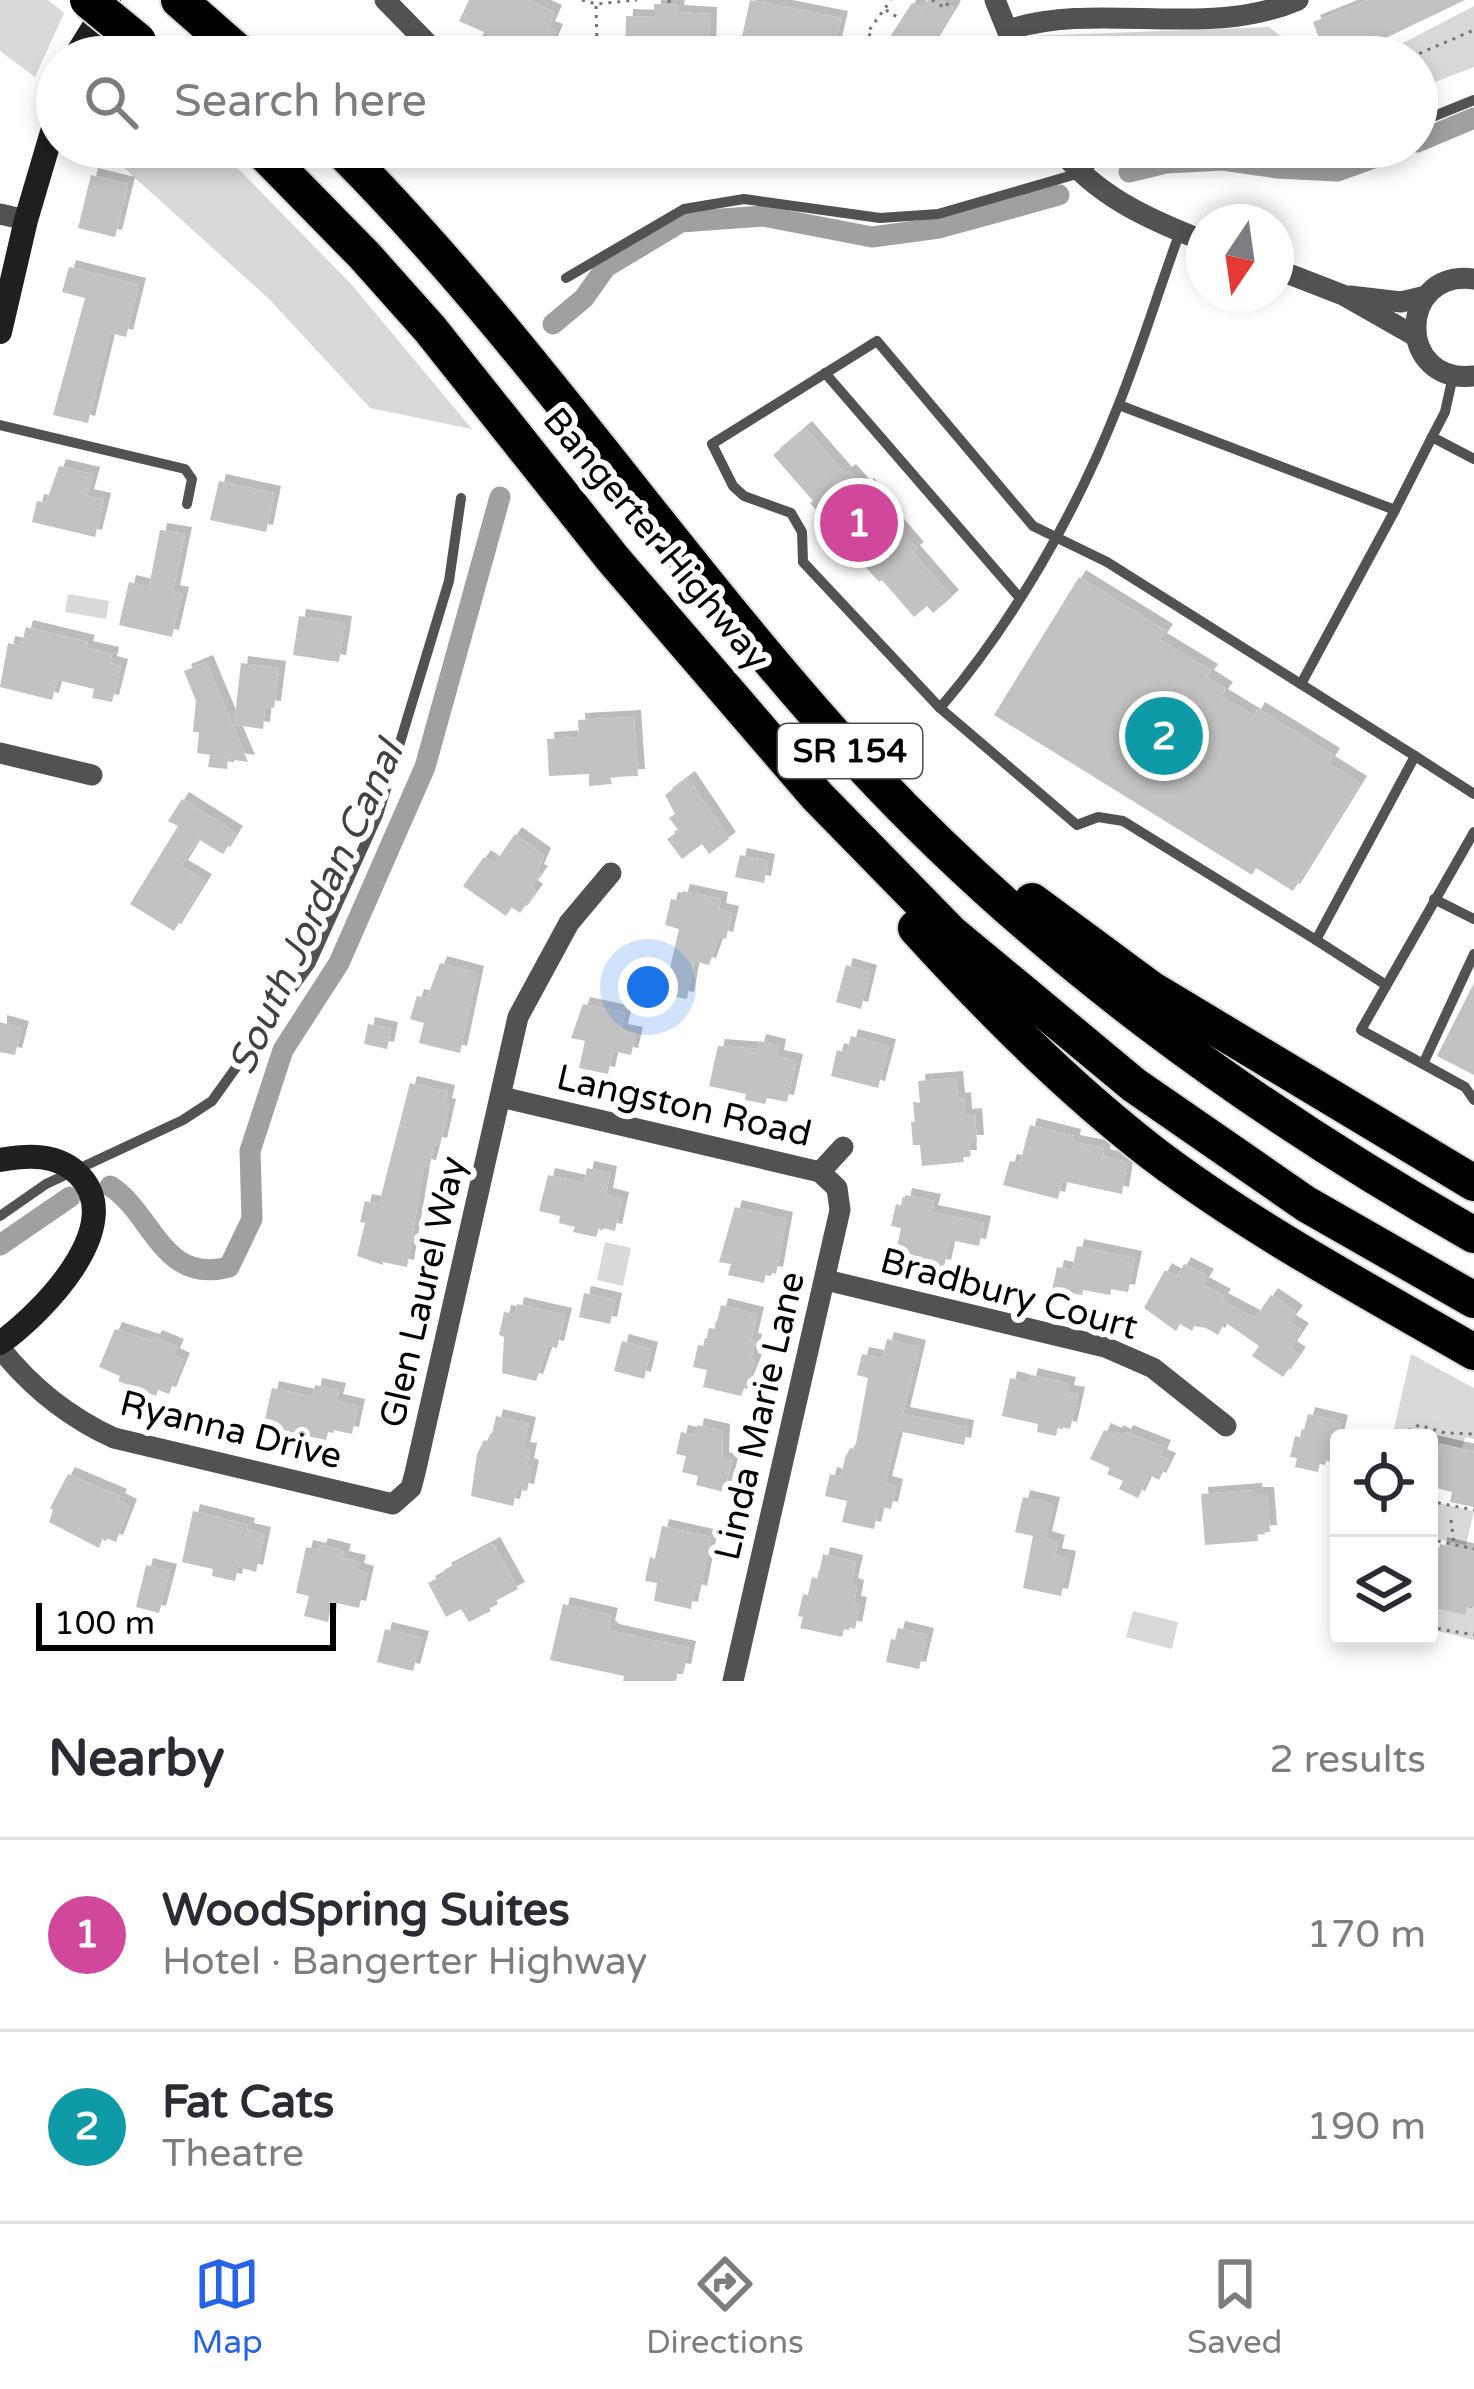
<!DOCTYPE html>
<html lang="en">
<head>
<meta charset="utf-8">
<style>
	body { margin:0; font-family:"Varela Round",sans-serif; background:#f7f7f7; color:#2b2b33 }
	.controls { position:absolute; right:36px; bottom:36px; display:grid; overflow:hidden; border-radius:12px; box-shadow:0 6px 18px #0003 }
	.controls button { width:108px; height:108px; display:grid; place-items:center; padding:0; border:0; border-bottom:3px solid #e1e1e2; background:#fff; color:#2b2b33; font:60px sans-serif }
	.compass { position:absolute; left:1186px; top:204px; width:108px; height:108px; border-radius:50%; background:#fff; box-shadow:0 6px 18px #0003; rotate:193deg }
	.scale { position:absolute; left:36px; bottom:30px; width:300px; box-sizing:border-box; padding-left:12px; border:6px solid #000; border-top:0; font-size:33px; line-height:42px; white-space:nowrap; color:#000; -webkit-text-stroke:9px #fff; paint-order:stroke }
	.you { position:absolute; left:648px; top:987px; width:42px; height:42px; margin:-30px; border:9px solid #fff; border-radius:50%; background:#1a73e8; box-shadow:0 0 0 18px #1a73e833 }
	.badge { display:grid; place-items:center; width:78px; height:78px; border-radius:50%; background:#2563eb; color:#fff; font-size:39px; font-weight:700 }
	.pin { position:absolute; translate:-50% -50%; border:6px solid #fff; box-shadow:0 3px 12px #0006 }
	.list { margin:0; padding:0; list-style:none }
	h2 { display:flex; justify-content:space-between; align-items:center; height:156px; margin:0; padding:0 48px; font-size:51px }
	h2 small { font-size:39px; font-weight:400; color:#7c7c81 }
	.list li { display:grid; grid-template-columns:78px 1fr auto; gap:36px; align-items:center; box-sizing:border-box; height:192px; padding:0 48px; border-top:3px solid #e1e1e2 }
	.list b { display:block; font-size:45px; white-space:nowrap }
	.list p { margin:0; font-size:39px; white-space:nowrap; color:#7c7c81 }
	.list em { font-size:39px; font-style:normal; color:#7c7c81 }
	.icon { flex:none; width:66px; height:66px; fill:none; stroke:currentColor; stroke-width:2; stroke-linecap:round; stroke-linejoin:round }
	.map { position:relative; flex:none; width:1474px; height:1681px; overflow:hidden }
	.search { position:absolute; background:#fff; box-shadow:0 6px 18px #0003; left:36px; right:36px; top:36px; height:132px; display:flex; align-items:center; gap:30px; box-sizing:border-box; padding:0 42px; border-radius:66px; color:#7c7c81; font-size:45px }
	.sheet { height:540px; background:#fff }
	nav { display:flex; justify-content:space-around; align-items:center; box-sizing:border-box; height:168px; border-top:3px solid #e1e1e2; background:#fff; font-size:33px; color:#7c7c81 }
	nav a { display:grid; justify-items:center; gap:6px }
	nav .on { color:#2563eb }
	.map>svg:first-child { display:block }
	.green { fill:#d9d9d9 }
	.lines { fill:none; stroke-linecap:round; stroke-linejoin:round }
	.canal { stroke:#a0a0a0; stroke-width:21 }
	.building { fill:#c2c2c2; filter:url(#shadow) }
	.highway-casing { stroke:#dbdbdb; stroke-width:40 }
	.path { stroke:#747474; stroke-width:3; stroke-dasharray:3 6; stroke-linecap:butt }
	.lane { stroke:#525252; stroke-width:10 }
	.street { stroke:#525252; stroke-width:21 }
	.secondary { stroke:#1f1f1f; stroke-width:24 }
	.highway { stroke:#000; stroke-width:36 }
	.highway-bridge-casing { stroke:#dbdbdb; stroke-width:40; stroke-linecap:butt }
	.highway-bridge { stroke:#000; stroke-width:36 }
	.labels { text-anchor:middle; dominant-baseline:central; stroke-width:12; stroke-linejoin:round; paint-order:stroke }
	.shield { fill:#fff; stroke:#4c4c4c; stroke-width:3 }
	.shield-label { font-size:33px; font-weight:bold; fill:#000 }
	.street-label { font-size:36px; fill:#000; stroke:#fff }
	.water-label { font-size:39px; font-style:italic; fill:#414141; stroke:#fff }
</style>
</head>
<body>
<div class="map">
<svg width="1474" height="1681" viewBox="0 0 1474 1681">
	<defs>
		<filter id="shadow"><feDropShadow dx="7" dy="-7" stdDeviation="0" flood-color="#0004"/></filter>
	</defs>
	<rect width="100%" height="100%" fill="#fff"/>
	<g class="green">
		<path d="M0 0H48L64 13 35 77 0 51Z"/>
		<path d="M1474 6V67L1417 89V57H1376Z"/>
		<path d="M1269 27 1307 57H1037L1030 36Z"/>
		<path d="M101 147H217L352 285 472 429 370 408 270 300Z"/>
		<path d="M68 594 109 601 106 619 65 612Z"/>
		<path d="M605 1242 631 1248 623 1286 597 1280Z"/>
		<path d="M1411 1354 1474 1388V1439L1465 1437 1462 1448 1429 1441V1438H1392Z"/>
		<path d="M1429 1501 1474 1511 1466 1545 1429 1537Z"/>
		<path d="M1468 1606 1474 1607V1640L1429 1629V1607L1465 1615Z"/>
		<path d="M1133 1611 1178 1622 1172 1649 1126 1637Z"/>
	</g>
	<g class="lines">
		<g class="canal">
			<path d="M1417 142 1474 118"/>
			<path d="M1129 172 1166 163 1223 160 1277 168 1337 171 1404 147"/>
			<path d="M553 324 584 298 606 267 681 222 763 216 872 237 939 228 1059 195"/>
			<path d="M110 1186C153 1213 162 1285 229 1267L252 1219 250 1151 283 1050 339 963 425 767 500 497"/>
			<path d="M0 1245 70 1197"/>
		</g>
	</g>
	<g class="building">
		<path d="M469 0H529L555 12 548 28 556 31 545 57H534L505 44 501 53 479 43 484 32 459 21Z"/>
		<path d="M750 0 841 18 832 57H780L740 46Z"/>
		<path d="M928 0H941L954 8 924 57H890L900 41 891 35 912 3 922 9Z"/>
		<path d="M1368 0H1465L1346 57H1326L1313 22Z"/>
		<path d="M654 4 678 5 677 12 710 14 709 57H625L626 16 654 17Z"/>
		<path d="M91 175 128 184 115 237 78 228Z"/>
		<path d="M69 267 139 285 126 337 110 333 88 423 53 415 85 298 62 292Z"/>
		<path d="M805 428 845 474 849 471 864 488 867 485 896 518 893 521 917 549 913 552 952 597 933 613 927 606 914 617 882 580 879 582 855 555 852 557 822 524 826 521 810 503 813 501 773 455Z"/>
		<path d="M59 466 93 474 87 496 104 500 95 537 32 522 37 501 46 503Z"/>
		<path d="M219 481 274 493 266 532 210 520Z"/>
		<path d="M160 530 185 534 173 592 182 594 172 637 119 625 129 582 149 587Z"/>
		<path d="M1079 577 1166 631 1160 640 1211 671 1207 677 1226 689 1221 696 1254 716 1258 709 1333 755 1328 763 1360 783 1293 891 1256 868 1252 875 994 715Z"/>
		<path d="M299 616 345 623 339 662 293 655Z"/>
		<path d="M26 627 88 642 86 648 112 654 110 663 121 666 112 702 92 698 94 689 57 680 52 700 0 687 8 643 21 646Z"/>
		<path d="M206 662 248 762 228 759 227 769 208 767 210 755 197 753 199 732H193L196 701 184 671Z"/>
		<path d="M241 663 279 668 274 708 265 707 263 729 234 725Z"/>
		<path d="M634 717 638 776 610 777 612 784 589 786V774L549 776 547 739 579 737 578 720Z"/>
		<path d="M688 778 729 839 709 854 702 844 682 859 667 839 679 831 669 818 675 814 665 795Z"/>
		<path d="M182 799 236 833 223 854 198 839 181 867 205 881 174 931 130 904 178 826 168 821Z"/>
		<path d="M515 834 544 855 537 871 541 873 531 887 536 891 520 913 512 907 506 916 463 886 484 857 494 864Z"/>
		<path d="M740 855 768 861 764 883 735 877Z"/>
		<path d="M683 891 721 899 719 910 732 913 726 939 719 937 709 965 694 961 687 999 643 991 646 972 668 977 679 929 665 925 671 899 680 901Z"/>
		<path d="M440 963 477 973 460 1053 419 1043 424 1023 410 1019 417 996 427 998Z"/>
		<path d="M846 965 870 972 861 1009 836 1002Z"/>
		<path d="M1474 983V1075L1437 1056Z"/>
		<path d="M583 1004 625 1013 621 1031 636 1034 631 1055 613 1051 608 1074 579 1068 585 1041 571 1038Z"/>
		<path d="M0 1022 22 1028 15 1055 0 1052Z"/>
		<path d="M368 1024 391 1029 387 1049 364 1044Z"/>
		<path d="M851 1036 889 1046 878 1088 831 1076 837 1050 847 1053Z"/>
		<path d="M759 1041 779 1046 777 1057 796 1061 787 1102 767 1098 765 1104 745 1100 746 1094 709 1086 718 1046 757 1049Z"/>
		<path d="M956 1078 958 1100 964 1099 965 1116 975 1115 977 1142H969L970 1157H963L964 1162 922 1166 920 1145H913L911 1122H915L913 1102 920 1103 918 1081Z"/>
		<path d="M410 1083 448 1092 445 1105 449 1106 440 1145 435 1144 429 1167 424 1166 407 1267 383 1262V1265L357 1256 365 1223 360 1222 365 1201 379 1204Z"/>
		<path d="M1030 1125 1074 1136 1073 1142 1104 1148 1103 1156 1127 1162 1122 1194 1062 1181 1058 1199 1003 1185 1010 1161 1020 1163Z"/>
		<path d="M587 1168 610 1173 606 1195 622 1199 615 1231 599 1227 596 1237 573 1232 575 1227 559 1223 560 1216 539 1211 548 1175 584 1183Z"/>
		<path d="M905 1195 934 1201 931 1212 984 1223 979 1246 950 1240 944 1267 895 1257 901 1228 891 1226 896 1204 903 1206Z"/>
		<path d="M735 1207 786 1219 776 1274 766 1272 764 1283 728 1275 731 1264 719 1262Z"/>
		<path d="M1077 1246 1135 1258 1128 1292 1111 1289 1110 1295 1083 1290 1082 1295 1052 1290 1057 1267 1072 1270Z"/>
		<path d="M1184 1264 1207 1276 1202 1284 1224 1296 1221 1300 1255 1318 1271 1295 1296 1312 1289 1322 1302 1330 1290 1348 1299 1354 1283 1377 1252 1356 1259 1346 1225 1322 1218 1335 1206 1328 1194 1326 1192 1331 1180 1324 1176 1331 1144 1308 1165 1270 1177 1277Z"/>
		<path d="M584 1293 615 1300 610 1324 579 1317Z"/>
		<path d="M517 1304 565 1315 557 1348 548 1346 536 1381 502 1373 504 1337 499 1335 504 1312 515 1314Z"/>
		<path d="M721 1305 757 1314 751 1340 755 1341 751 1360 755 1361 741 1396 703 1387 707 1370 693 1367 698 1345 705 1346 709 1328 715 1329Z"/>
		<path d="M115 1329 153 1341 155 1337 177 1346 173 1355 183 1360 169 1394 158 1390 156 1396 118 1381 120 1376 99 1367Z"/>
		<path d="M887 1339 919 1347 903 1414 967 1427 964 1445 898 1431 885 1483 896 1486 891 1509 879 1506 874 1529 842 1522 847 1501 825 1496 830 1474 841 1477 845 1458 850 1448 855 1449 868 1378 857 1375 862 1354 882 1358Z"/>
		<path d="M622 1341 651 1349 644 1379 614 1371Z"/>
		<path d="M1031 1375 1069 1384 1067 1392 1078 1394 1070 1429 1058 1426 1056 1436 1037 1432 1038 1424 1002 1416 1010 1378 1029 1383Z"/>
		<path d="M315 1385 339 1390 336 1401 358 1406 352 1434 329 1429 326 1440 275 1429 276 1425 264 1423 272 1388 313 1397Z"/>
		<path d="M1308 1414 1341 1422 1331 1462 1321 1459 1318 1472 1295 1467 1297 1458 1290 1457 1295 1436 1302 1438Z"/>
		<path d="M496 1416 529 1424 523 1449 530 1450 527 1465 532 1467 527 1491 517 1489 513 1506 471 1496 477 1454 484 1440 490 1442Z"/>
		<path d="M697 1425 723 1431 722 1459 732 1461 724 1492 696 1485 698 1476 682 1472 686 1456 676 1454 681 1432 695 1435Z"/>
		<path d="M1104 1430 1115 1435 1116 1432 1124 1436 1126 1432 1164 1447 1160 1456 1169 1460 1159 1480 1149 1475 1138 1498 1119 1489 1123 1481 1107 1474 1110 1468 1090 1459Z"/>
		<path d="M1429 1442 1474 1452V1507L1450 1502 1452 1492 1429 1486Z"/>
		<path d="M68 1474 120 1496 118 1500 130 1506 116 1542 103 1537 99 1548 49 1522 53 1510 50 1508Z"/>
		<path d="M1255 1490V1494H1267L1270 1532 1257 1533 1258 1541 1205 1545 1201 1494Z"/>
		<path d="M1023 1497 1053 1504 1045 1538 1058 1542 1055 1555 1069 1558 1061 1596 1023 1588 1033 1536 1015 1532Z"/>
		<path d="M193 1511 248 1525 247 1530 264 1534 256 1572 238 1567 235 1581 212 1576 213 1569 182 1562Z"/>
		<path d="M662 1526 711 1537 700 1593 694 1591 691 1609 654 1601 657 1583 645 1581 650 1557 655 1559Z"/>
		<path d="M493 1544 518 1589 488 1605 491 1611 469 1622 461 1609 446 1617 428 1583 446 1574 444 1570Z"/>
		<path d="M1440 1544 1474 1552V1607L1468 1606 1465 1615 1429 1607V1554L1438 1556Z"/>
		<path d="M321 1545 344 1551 342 1558 359 1562 357 1570 367 1573 359 1608 332 1602 328 1622 304 1616 309 1596 296 1593 306 1547 319 1550Z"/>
		<path d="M823 1554 856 1562 851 1585 857 1587 854 1603 860 1604 855 1629 845 1626 842 1637 800 1628 803 1617 798 1616 803 1594 808 1595 812 1577 818 1579Z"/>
		<path d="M146 1565 170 1571 159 1613 136 1607Z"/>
		<path d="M563 1604 611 1615 608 1627 612 1631 689 1648 684 1671 678 1670 676 1681H623L624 1676 550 1660Z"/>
		<path d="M898 1628 927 1635 919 1669 886 1662 891 1639 895 1640Z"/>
		<path d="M385 1629 422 1638 413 1671 377 1662Z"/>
	</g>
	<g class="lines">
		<g class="highway-casing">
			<g id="highway">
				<path d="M179 0 244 57"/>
				<path d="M258 147 364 255 430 329 613 559 817 796 951 933 1134 1085 1306 1204 1474 1300"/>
				<path d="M338 147C528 337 677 564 859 762 1037 954 1247 1106 1474 1235"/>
				<path d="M1032 901 1151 989 1474 1183"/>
				<path d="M916 928C990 1009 1068 1088 1155 1155 1254 1230 1367 1290 1474 1352"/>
			</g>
		</g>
		<g class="path">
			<path d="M582 0 596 4 637 0"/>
			<path d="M669 0V4"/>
			<path d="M932 0 945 8 950 0"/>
			<path d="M596 6 597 43 602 57"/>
			<path d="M886 10 897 17"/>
			<path d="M1055 41 1057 57"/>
			<path d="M490 57 493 52"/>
			<path d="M859 57 873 37 867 33 891 0"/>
			<path d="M1411 57 1474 30"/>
			<path d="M1404 1438 1406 1432 1419 1425 1445 1433 1474 1434"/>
			<path d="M1429 1501 1474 1510"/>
			<path d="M1451 1520 1454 1543"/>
			<path d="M1429 1539 1474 1549"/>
			<path d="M1429 1627 1474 1635"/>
		</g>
		<g class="lane">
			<path d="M1417 123 1474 100"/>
			<path d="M1180 232C1159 289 1141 349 1118 406 1077 511 1013 623 940 708L1077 825 1098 817 1123 821 1316 940 1415 756 1474 794"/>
			<path d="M566 278 684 209 744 199 880 218 938 214 1080 173 1115 147"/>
			<path d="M825 373 1019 597"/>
			<path d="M1453 376 1445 412 1432 437 1474 459"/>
			<path d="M1119 405 1395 510 1432 437"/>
			<path d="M0 425 185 469 192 479 187 504"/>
			<path d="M1301 684 1395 510"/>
			<path d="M940 708 803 562 802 532 791 513 744 496 733 486 712 444 877 341 1033 526 1107 562 1415 756"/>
			<path d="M1474 832 1361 1030 1465 1087 1474 1100"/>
			<path d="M1434 899 1474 919"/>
			<path d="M1316 940 1386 985"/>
			<path d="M1423 1064 1474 954"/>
			<path d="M0 1216 46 1184 183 1120 212 1101 311 963 378 815 449 581 461 498"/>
		</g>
		<g class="street">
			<path d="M385 0 441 57"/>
			<path d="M995 0 1018 57"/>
			<path d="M1008 30C1099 0 1206 40 1298 0"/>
			<path d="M1058 147C1096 196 1148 219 1204 241"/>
			<path d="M0 214 26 220"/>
			<path d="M1276 269 1343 295 1415 336"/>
			<path d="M1474 279C1397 269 1396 385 1474 376"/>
			<path d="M1350 296 1401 302 1426 296"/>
			<path d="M0 753 92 775"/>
			<path d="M501 1097 820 1172 837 1188 840 1210 733 1681"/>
			<path d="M820 1172 843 1147"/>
			<path d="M826 1280 1105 1347 1153 1368 1226 1426"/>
			<path d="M0 1348C31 1387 68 1417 114 1438L393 1504 411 1488 415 1473 518 1017 569 923 611 873"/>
		</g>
		<g class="secondary">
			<path d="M75 57 109 2"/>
			<path d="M0 332 26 220 57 115"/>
			<path d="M0 1160C27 1155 58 1153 79 1175 129 1226 40 1315 0 1343"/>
		</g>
		<use href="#highway" class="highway"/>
		<g class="highway-bridge-casing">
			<path id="highway-bridge" d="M88 0 138 41"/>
		</g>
		<use href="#highway-bridge" class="highway-bridge"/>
	</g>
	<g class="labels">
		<rect class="shield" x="778" y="724" width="144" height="54" rx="9"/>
		<g class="shield-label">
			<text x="850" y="751">SR 154</text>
		</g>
		<g class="street-label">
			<text transform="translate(656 539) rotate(50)">Bangerter Highway</text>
			<text transform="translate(684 1106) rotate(13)">Langston Road</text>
			<text transform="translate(423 1292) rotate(-77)">Glen Laurel Way</text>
			<text transform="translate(1009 1294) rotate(15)">Bradbury Court</text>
			<text transform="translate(760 1416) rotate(-77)">Linda Marie Lane</text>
			<text transform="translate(231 1430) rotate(14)">Ryanna Drive</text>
		</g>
		<g class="water-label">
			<text transform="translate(316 908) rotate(-65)">South Jordan Canal</text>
		</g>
	</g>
</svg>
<div class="controls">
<button><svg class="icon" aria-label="locate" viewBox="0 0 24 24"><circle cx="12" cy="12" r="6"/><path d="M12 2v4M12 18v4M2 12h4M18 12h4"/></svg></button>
<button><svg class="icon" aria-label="layers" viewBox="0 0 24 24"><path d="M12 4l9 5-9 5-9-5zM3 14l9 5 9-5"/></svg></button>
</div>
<svg class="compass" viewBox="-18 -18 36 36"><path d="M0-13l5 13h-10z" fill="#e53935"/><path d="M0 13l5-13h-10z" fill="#7c7c81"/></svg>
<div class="scale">100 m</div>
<div class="you"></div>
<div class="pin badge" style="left:859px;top:523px;background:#d1479c">1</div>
<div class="pin badge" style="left:1164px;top:736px;background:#0f9aa8">2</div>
<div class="search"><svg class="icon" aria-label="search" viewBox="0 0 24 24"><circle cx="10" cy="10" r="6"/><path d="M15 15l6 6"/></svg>Search here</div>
</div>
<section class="sheet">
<h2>Nearby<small>2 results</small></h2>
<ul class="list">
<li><span class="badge" style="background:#d1479c">1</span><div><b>WoodSpring Suites</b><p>Hotel · Bangerter Highway</p></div><em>170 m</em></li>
<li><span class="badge" style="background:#0f9aa8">2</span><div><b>Fat Cats</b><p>Theatre</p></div><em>190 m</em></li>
</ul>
</section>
<nav>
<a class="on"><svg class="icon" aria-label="map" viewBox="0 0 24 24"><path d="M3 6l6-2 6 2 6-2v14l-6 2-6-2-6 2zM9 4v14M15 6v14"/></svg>Map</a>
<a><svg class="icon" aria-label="directions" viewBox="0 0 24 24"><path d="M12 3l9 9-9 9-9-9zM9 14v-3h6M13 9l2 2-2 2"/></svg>Directions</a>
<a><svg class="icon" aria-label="saved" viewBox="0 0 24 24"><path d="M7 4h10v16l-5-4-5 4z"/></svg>Saved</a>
</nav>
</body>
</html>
